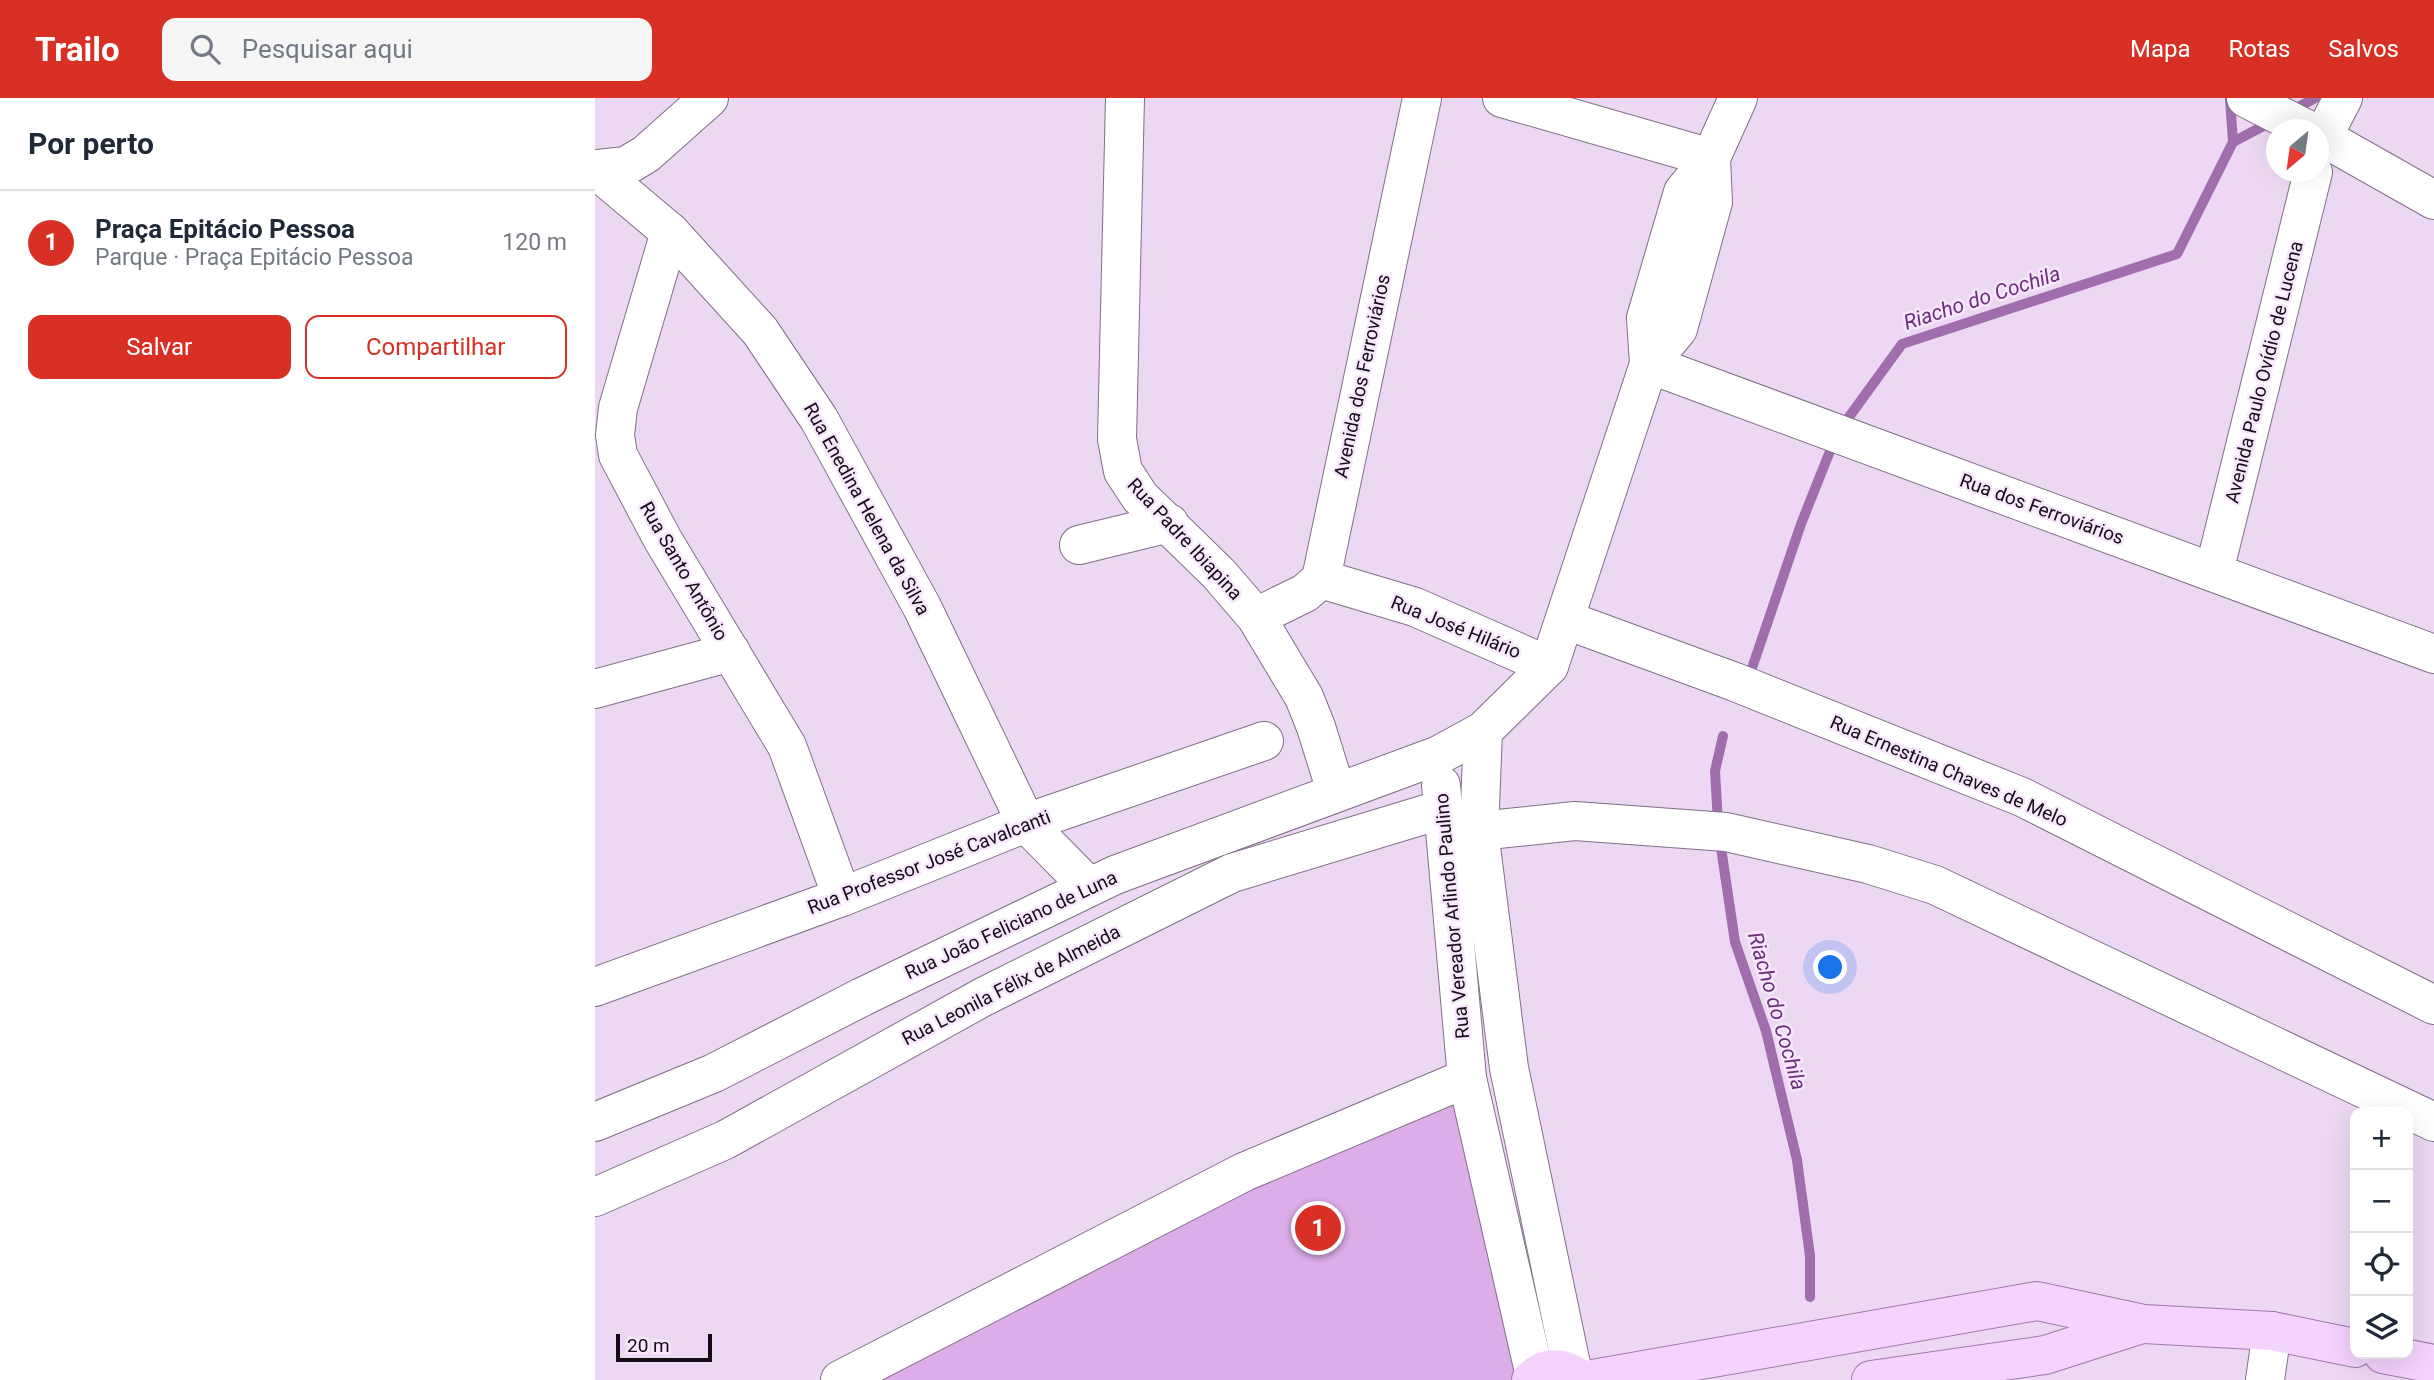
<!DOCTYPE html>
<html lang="pt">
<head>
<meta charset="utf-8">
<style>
	body { margin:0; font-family:Roboto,sans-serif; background:#f6f6f7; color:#1f2937 }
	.controls { position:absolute; right:21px; bottom:21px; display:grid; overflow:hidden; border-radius:14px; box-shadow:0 7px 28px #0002 }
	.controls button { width:63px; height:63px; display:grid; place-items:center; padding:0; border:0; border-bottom:2px solid #e0e1e3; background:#fff; color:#1f2937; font:35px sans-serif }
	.compass { position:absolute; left:1671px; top:21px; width:63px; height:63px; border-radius:50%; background:#fff; box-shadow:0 7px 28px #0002; rotate:209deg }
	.scale { position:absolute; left:21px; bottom:18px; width:96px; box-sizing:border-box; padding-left:7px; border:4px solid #140d15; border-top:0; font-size:19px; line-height:24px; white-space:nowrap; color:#140d15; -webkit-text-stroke:5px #f8e7fc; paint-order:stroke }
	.you { position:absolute; left:1236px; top:870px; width:24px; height:24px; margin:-18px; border:5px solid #fff; border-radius:50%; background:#1a73e8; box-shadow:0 0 0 10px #1a73e833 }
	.badge { display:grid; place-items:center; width:46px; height:46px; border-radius:50%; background:#d93025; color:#fff; font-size:23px; font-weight:700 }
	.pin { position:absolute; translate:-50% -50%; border:4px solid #fff; box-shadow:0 2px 7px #0006 }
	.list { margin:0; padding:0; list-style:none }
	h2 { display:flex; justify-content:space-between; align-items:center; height:91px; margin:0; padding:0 28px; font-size:30px }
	h2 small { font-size:23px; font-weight:400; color:#747a83 }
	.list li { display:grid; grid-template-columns:46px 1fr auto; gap:21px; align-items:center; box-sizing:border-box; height:105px; padding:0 28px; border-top:2px solid #e0e1e3 }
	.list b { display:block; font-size:26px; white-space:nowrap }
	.list p { margin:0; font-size:23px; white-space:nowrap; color:#747a83 }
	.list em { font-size:23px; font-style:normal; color:#747a83 }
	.actions { display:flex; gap:14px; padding:21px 28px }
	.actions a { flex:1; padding:16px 0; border:2px solid #d93025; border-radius:14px; text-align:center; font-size:24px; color:#d93025 }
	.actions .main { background:#d93025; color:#fff }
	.icon { flex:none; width:38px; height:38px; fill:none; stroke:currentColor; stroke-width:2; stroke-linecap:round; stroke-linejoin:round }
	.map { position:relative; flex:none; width:1839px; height:1282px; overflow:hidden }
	header { display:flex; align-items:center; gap:42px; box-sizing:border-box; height:98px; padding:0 35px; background:#d93025; color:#fff }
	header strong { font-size:33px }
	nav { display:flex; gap:38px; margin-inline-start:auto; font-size:24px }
	.search { width:490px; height:63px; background:#f6f6f7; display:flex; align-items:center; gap:18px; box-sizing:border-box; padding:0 24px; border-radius:14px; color:#747a83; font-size:26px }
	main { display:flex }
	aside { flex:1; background:#fff }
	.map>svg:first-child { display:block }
	.green { fill:#dcade9 }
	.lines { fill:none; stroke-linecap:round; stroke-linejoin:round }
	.stream { stroke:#a06ead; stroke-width:10 }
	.minor-casing { stroke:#816f86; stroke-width:40 }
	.major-casing { stroke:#a07aaa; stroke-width:40 }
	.minor { stroke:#fff; stroke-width:38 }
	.major { stroke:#f4d3fd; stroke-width:38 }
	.labels { text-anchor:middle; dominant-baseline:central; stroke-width:5; stroke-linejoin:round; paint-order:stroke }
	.street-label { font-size:19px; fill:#140d15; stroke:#f8e7fc }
	.water-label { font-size:21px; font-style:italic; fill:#6c2e7c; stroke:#f8e7fc }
</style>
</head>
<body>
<header>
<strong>Trailo</strong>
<div class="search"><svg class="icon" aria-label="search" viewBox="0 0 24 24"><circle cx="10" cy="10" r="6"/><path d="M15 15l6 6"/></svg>Pesquisar aqui</div>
<nav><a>Mapa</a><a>Rotas</a><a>Salvos</a></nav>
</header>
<main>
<aside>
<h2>Por perto<small></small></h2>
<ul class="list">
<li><span class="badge">1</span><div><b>Praça Epitácio Pessoa</b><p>Parque · Praça Epitácio Pessoa</p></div><em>120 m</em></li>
</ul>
<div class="actions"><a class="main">Salvar</a><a>Compartilhar</a></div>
</aside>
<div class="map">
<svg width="1839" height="1282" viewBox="0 0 1839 1282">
	<rect width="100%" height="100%" fill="#edd8f3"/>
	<path class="green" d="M872 980 937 1282H245Z"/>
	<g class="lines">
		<g class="stream">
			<path d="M1696 13 1720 0"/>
			<path d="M1638 44 1676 24"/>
			<path d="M1246 330 1307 246 1582 156 1638 44 1635 1"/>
			<path d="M1156 573 1206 426 1239 343"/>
			<path d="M1123 725 1120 673 1128 638"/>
			<path d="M1125 743 1140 844 1171 933 1202 1062 1215 1158V1199"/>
		</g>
		<g class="minor-casing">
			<g id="minor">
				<path d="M530 0 522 341 528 373 545 399 624 476 661 519 709 599 721 629 741 693"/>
				<path d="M907 0 1116 60"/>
				<path d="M1651 0 1713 32"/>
				<path d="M1724 37 1839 102"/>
				<path d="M1724 46 1748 0"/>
				<path d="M0 71 75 134 165 233 224 321 327 509 431 725 493 788"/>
				<path d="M3 71 31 68 51 56 114 0"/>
				<path d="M75 134 23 310 20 337 23 357 68 442 192 648 247 799"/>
				<path d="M1054 266 1839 556"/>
				<path d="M1054 266 1051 220 1088 94 1116 60"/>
				<path d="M484 447 574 425"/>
				<path d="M1619 474 1718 74"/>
				<path d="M726 481 820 509 954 568"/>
				<path d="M661 519 710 495 726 481 827 0"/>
				<path d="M971 522 1140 584 1427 699 1839 907"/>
				<path d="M0 591 136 554"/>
				<path d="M888 633 884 733 914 970 978 1276"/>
				<path d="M846 687 872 980 940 1278"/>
				<path d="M884 733 980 723 1131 734 1273 766 1340 787 1839 1024"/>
				<path d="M0 889 247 799 431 725 669 643"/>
				<path d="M0 1024 119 975 267 899 520 777 844 657 888 633 954 568 1054 266 1083 231 1118 104 1116 60 1143 0"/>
				<path d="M0 1099 130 1042 388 899 637 775 848 711"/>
				<path d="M245 1282 649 1074 872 980"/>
				<path d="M1670 1282 1677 1233"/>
			</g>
		</g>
		<g class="major-casing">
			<g id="major">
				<path d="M1788 1256 1839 1266"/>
				<path d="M936 1282C951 1267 970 1268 985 1282"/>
				<path d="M992 1282 1442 1203 1549 1226 1677 1233 1760 1250"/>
				<path d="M1276 1282 1450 1257 1547 1226"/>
			</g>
		</g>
		<use href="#minor" class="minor"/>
		<use href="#major" class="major"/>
	</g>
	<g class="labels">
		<g class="street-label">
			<text transform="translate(1669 274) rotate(-76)">Avenida Paulo Ovídio de Lucena</text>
			<text transform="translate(767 278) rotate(-78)">Avenida dos Ferroviários</text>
			<text transform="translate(272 411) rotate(61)">Rua Enedina Helena da Silva</text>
			<text transform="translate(1447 411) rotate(20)">Rua dos Ferroviários</text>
			<text transform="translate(590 441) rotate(47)">Rua Padre Ibiapina</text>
			<text transform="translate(89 473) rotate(60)">Rua Santo Antônio</text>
			<text transform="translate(861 529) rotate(22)">Rua José Hilário</text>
			<text transform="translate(1354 673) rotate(23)">Rua Ernestina Chaves de Melo</text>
			<text transform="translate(334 764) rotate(-21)">Rua Professor José Cavalcanti</text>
			<text transform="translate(857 818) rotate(-95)">Rua Vereador Arlindo Paulino</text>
			<text transform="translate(416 827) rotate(-25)">Rua João Feliciano de Luna</text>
			<text transform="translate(416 887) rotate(-27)">Rua Leonila Félix de Almeida</text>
		</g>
		<g class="water-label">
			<text transform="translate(1387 200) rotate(-18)">Riacho do Cochila</text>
			<text transform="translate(1182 913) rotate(74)">Riacho do Cochila</text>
		</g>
	</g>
</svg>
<div class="controls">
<button>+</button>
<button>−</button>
<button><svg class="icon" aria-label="locate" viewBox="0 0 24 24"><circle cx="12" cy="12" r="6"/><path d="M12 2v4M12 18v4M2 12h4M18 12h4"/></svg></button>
<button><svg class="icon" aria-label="layers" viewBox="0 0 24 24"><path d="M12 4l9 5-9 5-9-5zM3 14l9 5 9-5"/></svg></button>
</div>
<svg class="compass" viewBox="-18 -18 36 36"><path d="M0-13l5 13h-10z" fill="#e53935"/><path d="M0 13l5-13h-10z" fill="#747a83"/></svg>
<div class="scale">20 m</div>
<div class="you"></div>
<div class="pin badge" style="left:723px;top:1130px">1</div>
</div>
</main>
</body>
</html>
